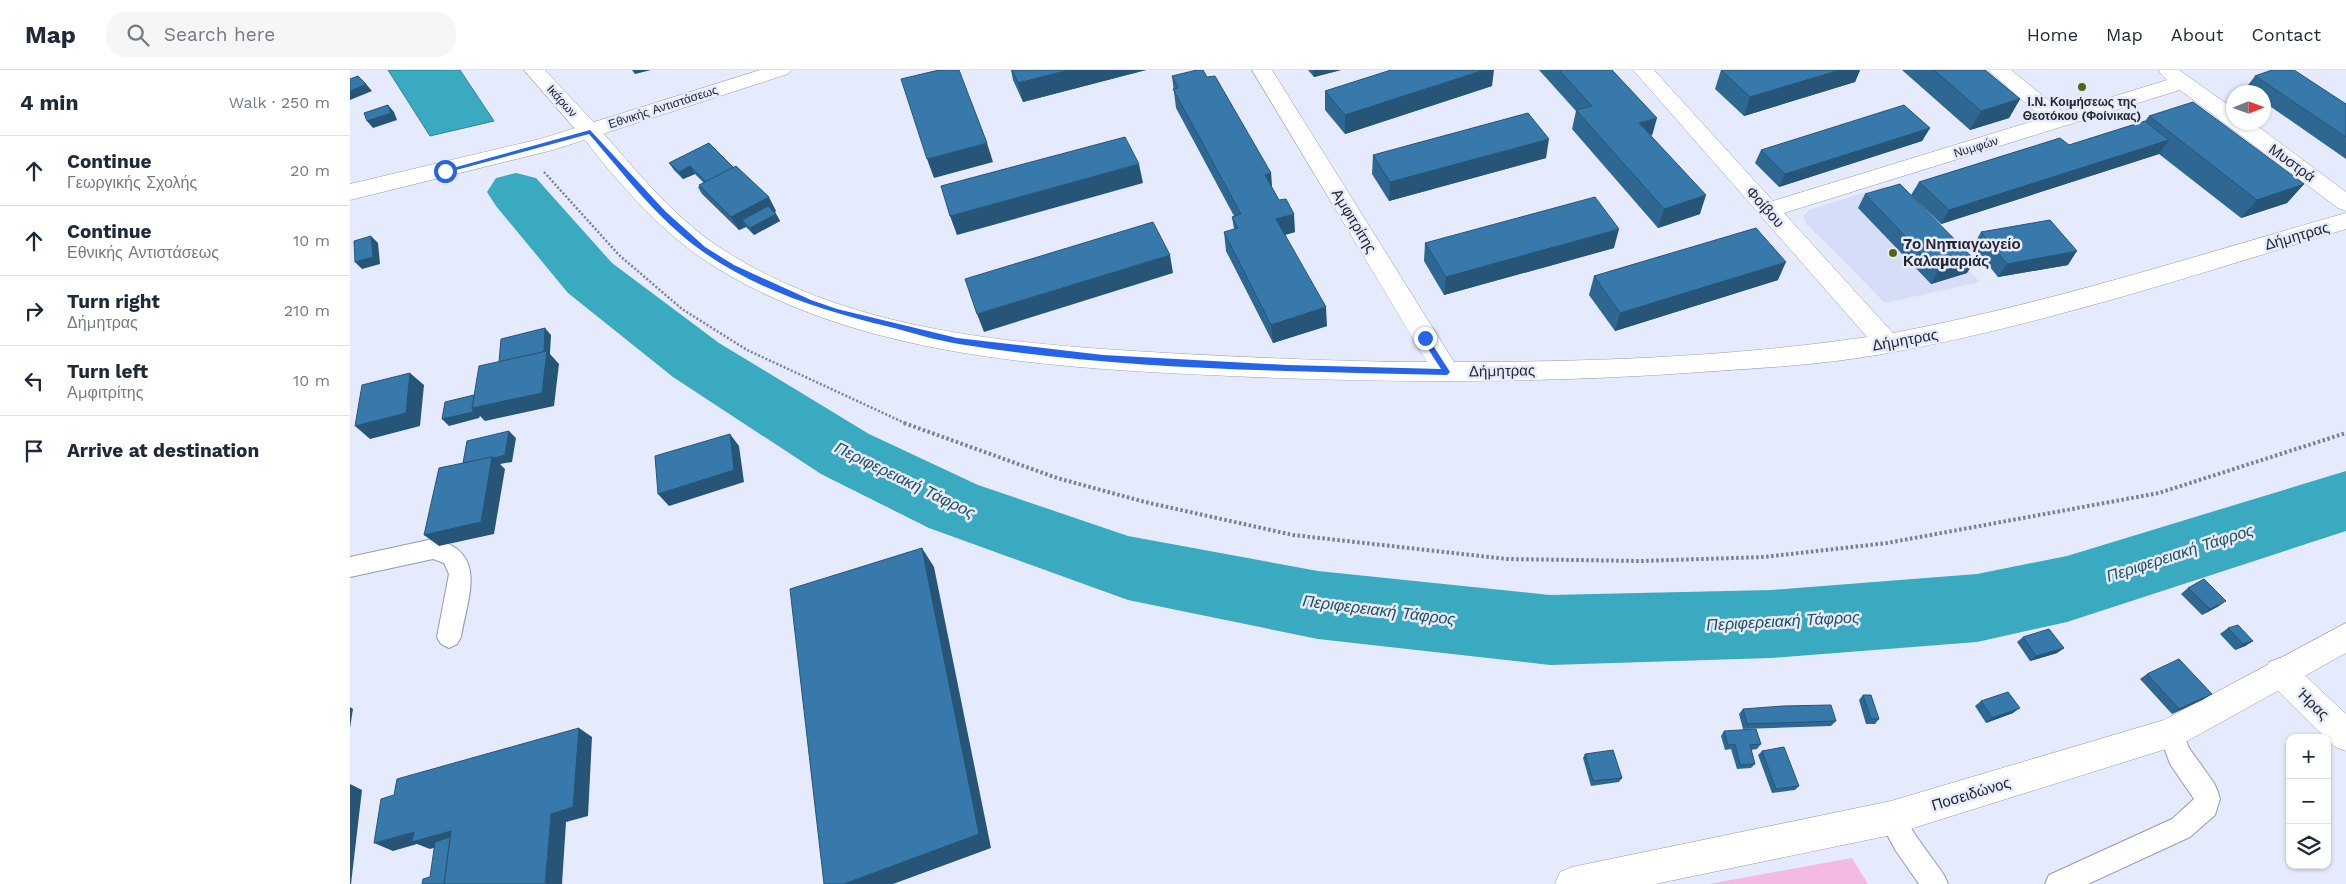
<!DOCTYPE html>
<html lang="en">
<head>
<meta charset="utf-8">
<style>
	body { margin:0; font-family:"Work Sans",sans-serif; background:#f6f6f7; color:#1f2937 }
	.controls { position:absolute; right:15px; bottom:15px; display:grid; overflow:hidden; border-radius:10px; box-shadow:0 1px 4px #0004 }
	.controls button { width:45px; height:45px; display:grid; place-items:center; padding:0; border:0; border-bottom:1px solid #e0e1e3; background:#fff; color:#1f2937; font:25px sans-serif }
	.compass { position:absolute; left:1876px; top:15px; width:45px; height:45px; border-radius:50%; background:#fff; box-shadow:0 1px 4px #0004; rotate:89deg }
	.stop { position:absolute; width:15px; height:15px; margin:-11px; border:4px solid #2563eb; border-radius:50%; background:#fff }
	.stop.end { background:#2563eb; border-color:#fff; box-shadow:0 1px 5px #0008 }
	.list { margin:0; padding:0; list-style:none }
	h2 { display:flex; justify-content:space-between; align-items:center; height:65px; margin:0; padding:0 20px; font-size:21px }
	h2 small { font-size:16px; font-weight:400; color:#747a83 }
	.list li { display:grid; grid-template-columns:32px 1fr auto; gap:15px; align-items:center; box-sizing:border-box; height:70px; padding:0 20px; border-top:1px solid #e0e1e3 }
	.list b { display:block; font-size:19px; white-space:nowrap }
	.list p { margin:0; font-size:16px; white-space:nowrap; color:#747a83 }
	.list em { font-size:16px; font-style:normal; color:#747a83 }
	.icon { flex:none; width:28px; height:28px; fill:none; stroke:currentColor; stroke-width:2; stroke-linecap:round; stroke-linejoin:round }
	.map { position:relative; flex:none; width:1996px; height:814px; overflow:hidden }
	header { display:flex; align-items:center; gap:30px; box-sizing:border-box; height:70px; padding:0 25px; background:#fff; border-bottom:1px solid #e0e1e3 }
	header strong { font-size:24px }
	nav { display:flex; gap:28px; margin-inline-start:auto; font-size:18px }
	.search { width:350px; height:45px; background:#f6f6f7; display:flex; align-items:center; gap:12px; box-sizing:border-box; padding:0 18px; border-radius:20px; color:#747a83; font-size:19px }
	main { display:flex }
	aside { flex:1; background:#fff }
	.map>svg:first-child { display:block }
	.built { fill:#d6ddf7 }
	.green { fill:#f3bae4 }
	.water { fill:#3aaac0; stroke:#348394 }
	.lines { fill:none; stroke-linecap:round; stroke-linejoin:round }
	.river { fill:#3aaac0; fill-rule:evenodd }
	.lane-casing { stroke:#979bad; stroke-width:2 }
	.street-casing { stroke:#979bad; stroke-width:1 }
	.secondary-casing { stroke:#979bad; stroke-width:1 }
	.primary-casing { stroke:#979bad; stroke-width:1 }
	.path-far1 { stroke:#7d818d; stroke-width:2.5; stroke-dasharray:2 2; stroke-linecap:butt }
	.path { stroke:#7d818d; stroke-width:4; stroke-dasharray:2.5 2.5; stroke-linecap:butt }
	.lane { fill:#fff; fill-rule:evenodd }
	.street { fill:#fff; fill-rule:evenodd }
	.secondary { fill:#fff; fill-rule:evenodd }
	.primary { fill:#fff; fill-rule:evenodd }
	.wall { fill:#2e6892 }
	.shaded-wall { fill:#265577 }
	.building { fill:#3679aa; stroke:#265577 }
	.route { fill:#2563eb }
	.poi-dot { fill:#53650f; stroke:#e5eafd; stroke-width:2 }
	.labels { text-anchor:middle; dominant-baseline:central; stroke-width:5; stroke-linejoin:round; paint-order:stroke }
	.far-street-label { font-size:12px; fill:#26282f; stroke:#e5eafd }
	.far-poi-label { font-size:12px; font-weight:bold; fill:#26282f; stroke:#e5eafd }
	.street-label { font-size:15px; fill:#26282f; stroke:#e5eafd }
	.poi-label { font-size:15px; font-weight:bold; fill:#26282f; stroke:#e5eafd; text-anchor:start }
	.water-label { font-size:16px; font-style:italic; fill:#22515b; stroke:#e5eafd }
</style>
</head>
<body>
<header>
<strong>Map</strong>
<div class="search"><svg class="icon" aria-label="search" viewBox="0 0 24 24"><circle cx="10" cy="10" r="6"/><path d="M15 15l6 6"/></svg>Search here</div>
<nav><a>Home</a><a>Map</a><a>About</a><a>Contact</a></nav>
</header>
<main>
<aside>
<h2>4 min<small>Walk · 250 m</small></h2>
<ul class="list">
<li><svg class="icon" aria-label="ahead" viewBox="0 0 24 24"><path d="M12 20V5M6 11l6-6 6 6"/></svg><div><b>Continue</b><p>Γεωργικής Σχολής</p></div><em>20 m</em></li>
<li><svg class="icon" aria-label="ahead" viewBox="0 0 24 24"><path d="M12 20V5M6 11l6-6 6 6"/></svg><div><b>Continue</b><p>Εθνικής Αντιστάσεως</p></div><em>10 m</em></li>
<li><svg class="icon" aria-label="right" viewBox="0 0 24 24"><path d="M7 20v-9h11M14 6l5 5-5 5"/></svg><div><b>Turn right</b><p>Δήμητρας</p></div><em>210 m</em></li>
<li><svg class="icon" aria-label="left" viewBox="0 0 24 24"><path d="M17 20v-9H6M10 6l-5 5 5 5"/></svg><div><b>Turn left</b><p>Αμφιτρίτης</p></div><em>10 m</em></li>
<li><svg class="icon" aria-label="arrive" viewBox="0 0 24 24"><path d="M6 21V4h12l-3 4 3 4H6"/></svg><div><b>Arrive at destination</b></div></li>
</ul>
</aside>
<div class="map">
<svg width="1996" height="814" viewBox="0 0 1996 814">
	<rect width="100%" height="100%" fill="#e5eafd"/>
	<path class="built" d="M1535 116 1630 212 1535 233 1456 153 1453 147 1459 140Z"/>
	<path class="green" d="M1502 788 1518 814H1359Z"/>
	<path class="water" d="M38 0H110L144 51 80 66Z"/>
	<g class="lines">
		<path class="river" d="M166 103 186 108 262 193 369 273 519 364 628 415 778 466 968 501 1200 525 1421 520 1627 504 1717 486 1996 401V461L1717 552 1627 572 1421 588 1200 595 968 569 778 530 579 458 471 404 323 307 218 223 146 136 137 122 146 108Z"/>
		<g class="lane-casing">
			<g id="lane">
				<path d="M83 469C139 481 118 526 111 567L107 574 99 578 91 574 87 567 99 504 94 493 83 489 0 507V487Z"/>
				<path d="M1821 651 1830 655 1839 678 1864 713 1868 722 1870 729 1865 745 1840 767 1738 814H1695L1699 805 1822 749 1844 729 1820 694 1809 663 1812 655Z"/>
				<path d="M1541 735 1550 739 1564 763 1594 805 1598 814H1569L1546 781 1528 748 1532 739Z"/>
			</g>
		</g>
		<g class="street-casing">
			<g id="street">
				<path d="M902 0H922L1104 292C1241 292 1381 287 1517 267L1283 0H1304L1423 131 1693 48 1638 0H1661L1713 42 1817 10 1809 2 1810 0H1829L1884 39V52H1902L1996 122V141L1988 138 1830 20 1434 143 1543 263C1697 234 1845 186 1996 143V159C1841 206 1687 257 1527 285 1469 295 1410 298 1351 302 1202 313 1053 313 903 307 749 300 569 294 426 229 401 218 375 204 353 189 308 159 261 105 229 62L232 57 240 55 248 57C285 99 322 146 369 177 504 266 678 275 834 284 915 288 996 292 1077 292Z"/>
				<path d="M1930 588 1941 592 1996 644V681L1985 677 1919 612 1915 602 1919 592Z"/>
			</g>
		</g>
		<g class="secondary-casing">
			<g id="secondary">
				<path d="M174 0H195L248 57 251 62 248 67 240 69 232 67Z"/>
				<path d="M1996 553V583L1832 674 1541 765 1305 814H1205L1210 802 1222 797 1541 731 1814 650Z"/>
			</g>
		</g>
		<g class="primary-casing">
			<path id="primary" d="M410 0H441L438 4 203 80 0 130V114L190 69Z"/>
		</g>
		<path class="path-far1" d="M194 102 269 185 332 239 397 280 557 354"/>
		<path class="path" d="M554 353 707 408 795 432 943 465 1157 489 1291 491 1414 487 1537 473 1809 423 1996 363"/>
		<use href="#lane" class="lane"/>
		<use href="#street" class="street"/>
		<use href="#secondary" class="secondary"/>
		<use href="#primary" class="primary"/>
	</g>
	<g class="wall">
		<path d="M661 0H796L673 32 663 10Z"/>
		<path d="M958 0H991L964 7Z"/>
		<path d="M1189 0H1262L1302 67 1350 144 1308 158 1222 59 1226 41Z"/>
		<path d="M1371 0H1510L1505 12 1394 46 1365 19Z"/>
		<path d="M1552 0H1635L1670 29 1659 48 1620 60Z"/>
		<path d="M822 6 857 7 921 103 922 118 945 162 935 165 977 256 923 273 876 181 874 162 884 159 882 147 884 146 826 38Z"/>
		<path d="M1905 6 1996 34V89L1914 32V22H1900L1895 19Z"/>
		<path d="M1142 16 995 64 975 40V21Z"/>
		<path d="M1799 46 1954 114 1937 133 1891 148 1809 84 1591 154 1561 125 1569 112 1719 75 1795 51Z"/>
		<path d="M1580 58 1572 71 1429 117 1405 93 1411 80Z"/>
		<path d="M359 73 426 141 425 142 430 151 404 165 396 157 389 160 352 124 348 117 354 113 345 104 333 109 324 100 319 93Z"/>
		<path d="M1023 85 1196 88 1039 131 1022 104Z"/>
		<path d="M1515 124 1617 203 1581 214 1508 138Z"/>
		<path d="M1631 162 1718 195 1648 207 1623 176Z"/>
		<path d="M1075 173 1264 178 1094 225 1074 191Z"/>
		<path d="M1244 206 1428 210 1265 261 1239 225Z"/>
		<path d="M1838 518 1869 536 1852 545 1831 524Z"/>
		<path d="M1878 558 1903 571 1895 576 1885 580 1870 564Z"/>
		<path d="M1673 567 1714 578 1707 583 1680 591 1667 572Z"/>
		<path d="M1797 604 1854 629 1822 644 1790 609Z"/>
		<path d="M1513 625 1529 649 1525 654H1516L1509 630Z"/>
		<path d="M1631 631 1663 643 1636 653 1625 636Z"/>
		<path d="M1393 639 1486 651 1481 656 1393 659 1389 644Z"/>
		<path d="M1374 661 1411 674 1407 679 1401 680 1405 694 1401 698 1387 699 1381 679 1375 680 1371 666Z"/>
		<path d="M1412 681 1449 716 1445 720 1422 723 1408 685Z"/>
		<path d="M1235 684 1272 708 1269 712 1241 716 1233 688Z"/>
	</g>
	<g class="shaded-wall">
		<path d="M282 0H301L285 4Z"/>
		<path d="M719 0H796L673 32 668 13Z"/>
		<path d="M963 0H991L964 7Z"/>
		<path d="M1134 0H1144L1142 16 995 64V45Z"/>
		<path d="M1490 0H1510L1505 12 1394 46 1400 27Z"/>
		<path d="M16 14 22 21 0 30V21Z"/>
		<path d="M1670 29 1659 48 1620 60 1631 41Z"/>
		<path d="M38 35 44 42 47 50 23 58 17 51Z"/>
		<path d="M1307 48 1302 66 1289 53Z"/>
		<path d="M1580 58 1572 71 1429 117 1435 104Z"/>
		<path d="M1199 69 1196 88 1039 131 1040 112Z"/>
		<path d="M1819 70 1809 84 1591 154 1599 140Z"/>
		<path d="M637 73 643 92 584 108 577 89Z"/>
		<path d="M789 94 793 113 607 165 600 146Z"/>
		<path d="M340 96 345 104 333 109 329 102Z"/>
		<path d="M921 103 922 122 915 105Z"/>
		<path d="M1954 114 1937 133 1891 148 1907 130Z"/>
		<path d="M1356 125 1350 144 1308 158 1314 139Z"/>
		<path d="M419 127 426 141 398 156 392 150 396 157 389 160 381 147Z"/>
		<path d="M426 144 430 151 404 165 400 158Z"/>
		<path d="M944 144 945 162 927 167 926 149Z"/>
		<path d="M1269 159 1264 178 1094 225 1096 207Z"/>
		<path d="M21 166 28 173 30 194 12 199 5 192Z"/>
		<path d="M1727 181 1718 195 1648 207 1657 194Z"/>
		<path d="M820 185 823 203 634 262 627 244Z"/>
		<path d="M1625 190 1617 203 1581 214 1588 201Z"/>
		<path d="M1436 192 1428 210 1265 261 1270 243Z"/>
		<path d="M976 237 977 256 923 273 921 255Z"/>
		<path d="M195 258 201 265 200 284 209 294 204 336 135 351 130 346 129 348 99 356 92 349 122 338Z"/>
		<path d="M60 303 74 315 70 356 20 369 5 356Z"/>
		<path d="M159 361 166 368 162 392 150 394 155 399 144 464 89 476 74 465 142 387Z"/>
		<path d="M380 364 389 376 394 412 319 436 308 424Z"/>
		<path d="M572 478 584 497 641 778 543 814H494Z"/>
		<path d="M1876 531 1869 536 1852 545 1860 539Z"/>
		<path d="M1903 571 1895 576 1885 580 1893 574Z"/>
		<path d="M1714 578 1707 583 1680 591 1686 586Z"/>
		<path d="M1862 624 1854 629 1822 644 1829 639Z"/>
		<path d="M0 637 3 639 0 658Z"/>
		<path d="M1670 638 1663 643 1636 653 1642 648Z"/>
		<path d="M229 658 242 667 238 746 216 752 212 814H195L201 744Z"/>
		<path d="M0 714 12 720 1 814H0Z"/>
		<path d="M101 761 108 771 80 779 67 774 43 781 24 773 64 762Z"/>
	</g>
	<g class="building">
		<path d="M589 0H609L637 73 577 89 551 9Z"/>
		<path d="M662 0H719L668 13Z"/>
		<path d="M847 0H853L857 7 865 6 921 103 915 105 929 130 936 129 944 144 926 149 976 237 921 255 874 162 888 158 882 147 891 144 823 19 828 18 822 6Z"/>
		<path d="M1041 0H1134L995 45 975 21Z"/>
		<path d="M1209 0H1262L1307 48 1289 53 1356 125 1314 139 1226 40 1242 36Z"/>
		<path d="M1371 0H1490L1400 27Z"/>
		<path d="M1584 0H1635L1670 29 1631 41Z"/>
		<path d="M1922 0H1944L1996 34V67L1905 6Z"/>
		<path d="M8 6 16 14 0 21V9Z"/>
		<path d="M1843 32 1954 114 1907 130 1799 46Z"/>
		<path d="M38 35 41 43 17 51 14 43Z"/>
		<path d="M1554 35 1580 58 1435 104 1411 80Z"/>
		<path d="M1178 43 1199 69 1040 112 1023 85Z"/>
		<path d="M1795 51 1819 70 1599 140 1569 112 1710 68 1719 75Z"/>
		<path d="M775 67 789 94 600 146 591 116Z"/>
		<path d="M359 73 384 98 356 112 340 96 329 102 319 93Z"/>
		<path d="M386 96 419 127 381 147 349 115Z"/>
		<path d="M1550 114 1625 190 1588 201 1515 124Z"/>
		<path d="M1245 127 1269 159 1096 207 1075 173Z"/>
		<path d="M418 136 426 144 400 158 392 150Z"/>
		<path d="M1700 150 1727 181 1657 194 1631 162Z"/>
		<path d="M803 152 820 185 627 244 615 209Z"/>
		<path d="M1406 158 1436 192 1270 243 1244 206Z"/>
		<path d="M21 166 23 187 5 192 4 171Z"/>
		<path d="M195 258 194 282 149 292 151 269Z"/>
		<path d="M197 281 192 323 122 338 129 296Z"/>
		<path d="M60 303 56 343 5 356 12 315Z"/>
		<path d="M124 325 122 338 123 340V342L92 349 95 332Z"/>
		<path d="M159 361 155 385 144 388 142 387 113 393 117 371Z"/>
		<path d="M380 364 384 400 308 424 305 386Z"/>
		<path d="M142 387 131 452 74 465 89 398Z"/>
		<path d="M572 478 629 764 494 814H474L440 519Z"/>
		<path d="M1854 509 1876 531 1860 539 1838 518Z"/>
		<path d="M1888 555 1903 571 1893 574 1878 558Z"/>
		<path d="M1699 559 1714 578 1686 586 1673 567Z"/>
		<path d="M1829 589 1862 624 1829 639 1797 604Z"/>
		<path d="M1658 622 1670 638 1642 648 1631 631Z"/>
		<path d="M1513 625H1521L1529 649H1521Z"/>
		<path d="M1481 635 1486 651 1397 654 1393 639 1433 636Z"/>
		<path d="M229 658 223 737 201 744 195 814H94L101 761 62 772 64 762 24 773 31 729 44 725 47 709Z"/>
		<path d="M1406 659 1411 674 1400 675 1405 694 1390 695 1385 674 1378 675 1374 661Z"/>
		<path d="M1434 677 1449 716 1426 719 1412 681Z"/>
		<path d="M1263 680 1272 708 1243 711 1235 684Z"/>
		<path d="M100 767 94 814H72L73 809 80 807 85 772Z"/>
	</g>
	<path class="route" d="M240 60 315 141 355 177 384 195 461 230 487 239 607 268 753 285 937 295 1091 299 1071 268 1075 265 1077 266 1100 302 1097 305C934 301 769 300 609 274 584 270 560 262 536 256 473 241 405 219 352 181 308 150 274 104 239 64L95 103 92 101Z"/>
	<g class="poi-dot">
		<circle cx="1732" cy="17" r="5"/>
		<circle cx="1543" cy="183" r="5"/>
	</g>
	<g class="labels">
		<g class="far-street-label">
			<text transform="translate(212 31) rotate(48)">Ικάρων</text>
			<text transform="translate(313 37) rotate(-18)">Εθνικής Αντιστάσεως</text>
			<text transform="translate(1626 77) rotate(-17)">Νυμφών</text>
		</g>
		<g class="far-poi-label">
			<text x="1732" y="32">Ι.Ν. Κοιμήσεως της<tspan x="1732" dy="14">Θεοτόκου (Φοίνικας)</tspan></text>
		</g>
		<g class="street-label">
			<text transform="translate(1942 93) rotate(36)">Μυστρά</text>
			<text transform="translate(1415 137) rotate(48)">Φοίβου</text>
			<text transform="translate(1004 151) rotate(59)">Αμφιτρίτης</text>
			<text transform="translate(1947 166) rotate(-16)">Δήμητρας</text>
			<text transform="translate(1555 270) rotate(-10)">Δήμητρας</text>
			<text transform="translate(1152 301) rotate(-1)">Δήμητρας</text>
			<text transform="translate(1963 634) rotate(44)">Ήρας</text>
			<text transform="translate(1621 724) rotate(-17)">Ποσειδώνος</text>
		</g>
		<g class="poi-label">
			<text x="1553" y="174">7ο Νηπιαγωγείο<tspan x="1553" dy="17">Καλαμαριάς</tspan></text>
		</g>
		<g class="water-label">
			<text transform="translate(555 410) rotate(26)">Περιφερειακή Τάφρος</text>
			<text transform="translate(1830 483) rotate(-18)">Περιφερειακή Τάφρος</text>
			<text transform="translate(1029 540) rotate(7)">Περιφερειακή Τάφρος</text>
			<text transform="translate(1433 551) rotate(-3)">Περιφερειακή Τάφρος</text>
		</g>
	</g>
</svg>
<div class="controls">
<button>+</button>
<button>−</button>
<button><svg class="icon" aria-label="layers" viewBox="0 0 24 24"><path d="M12 4l9 5-9 5-9-5zM3 14l9 5 9-5"/></svg></button>
</div>
<svg class="compass" viewBox="-18 -18 36 36"><path d="M0-13l5 13h-10z" fill="#e53935"/><path d="M0 13l5-13h-10z" fill="#747a83"/></svg>
<div class="stop" style="left:95px;top:101px"></div>
<div class="stop end" style="left:1075px;top:268px"></div>
</div>
</main>
</body>
</html>
